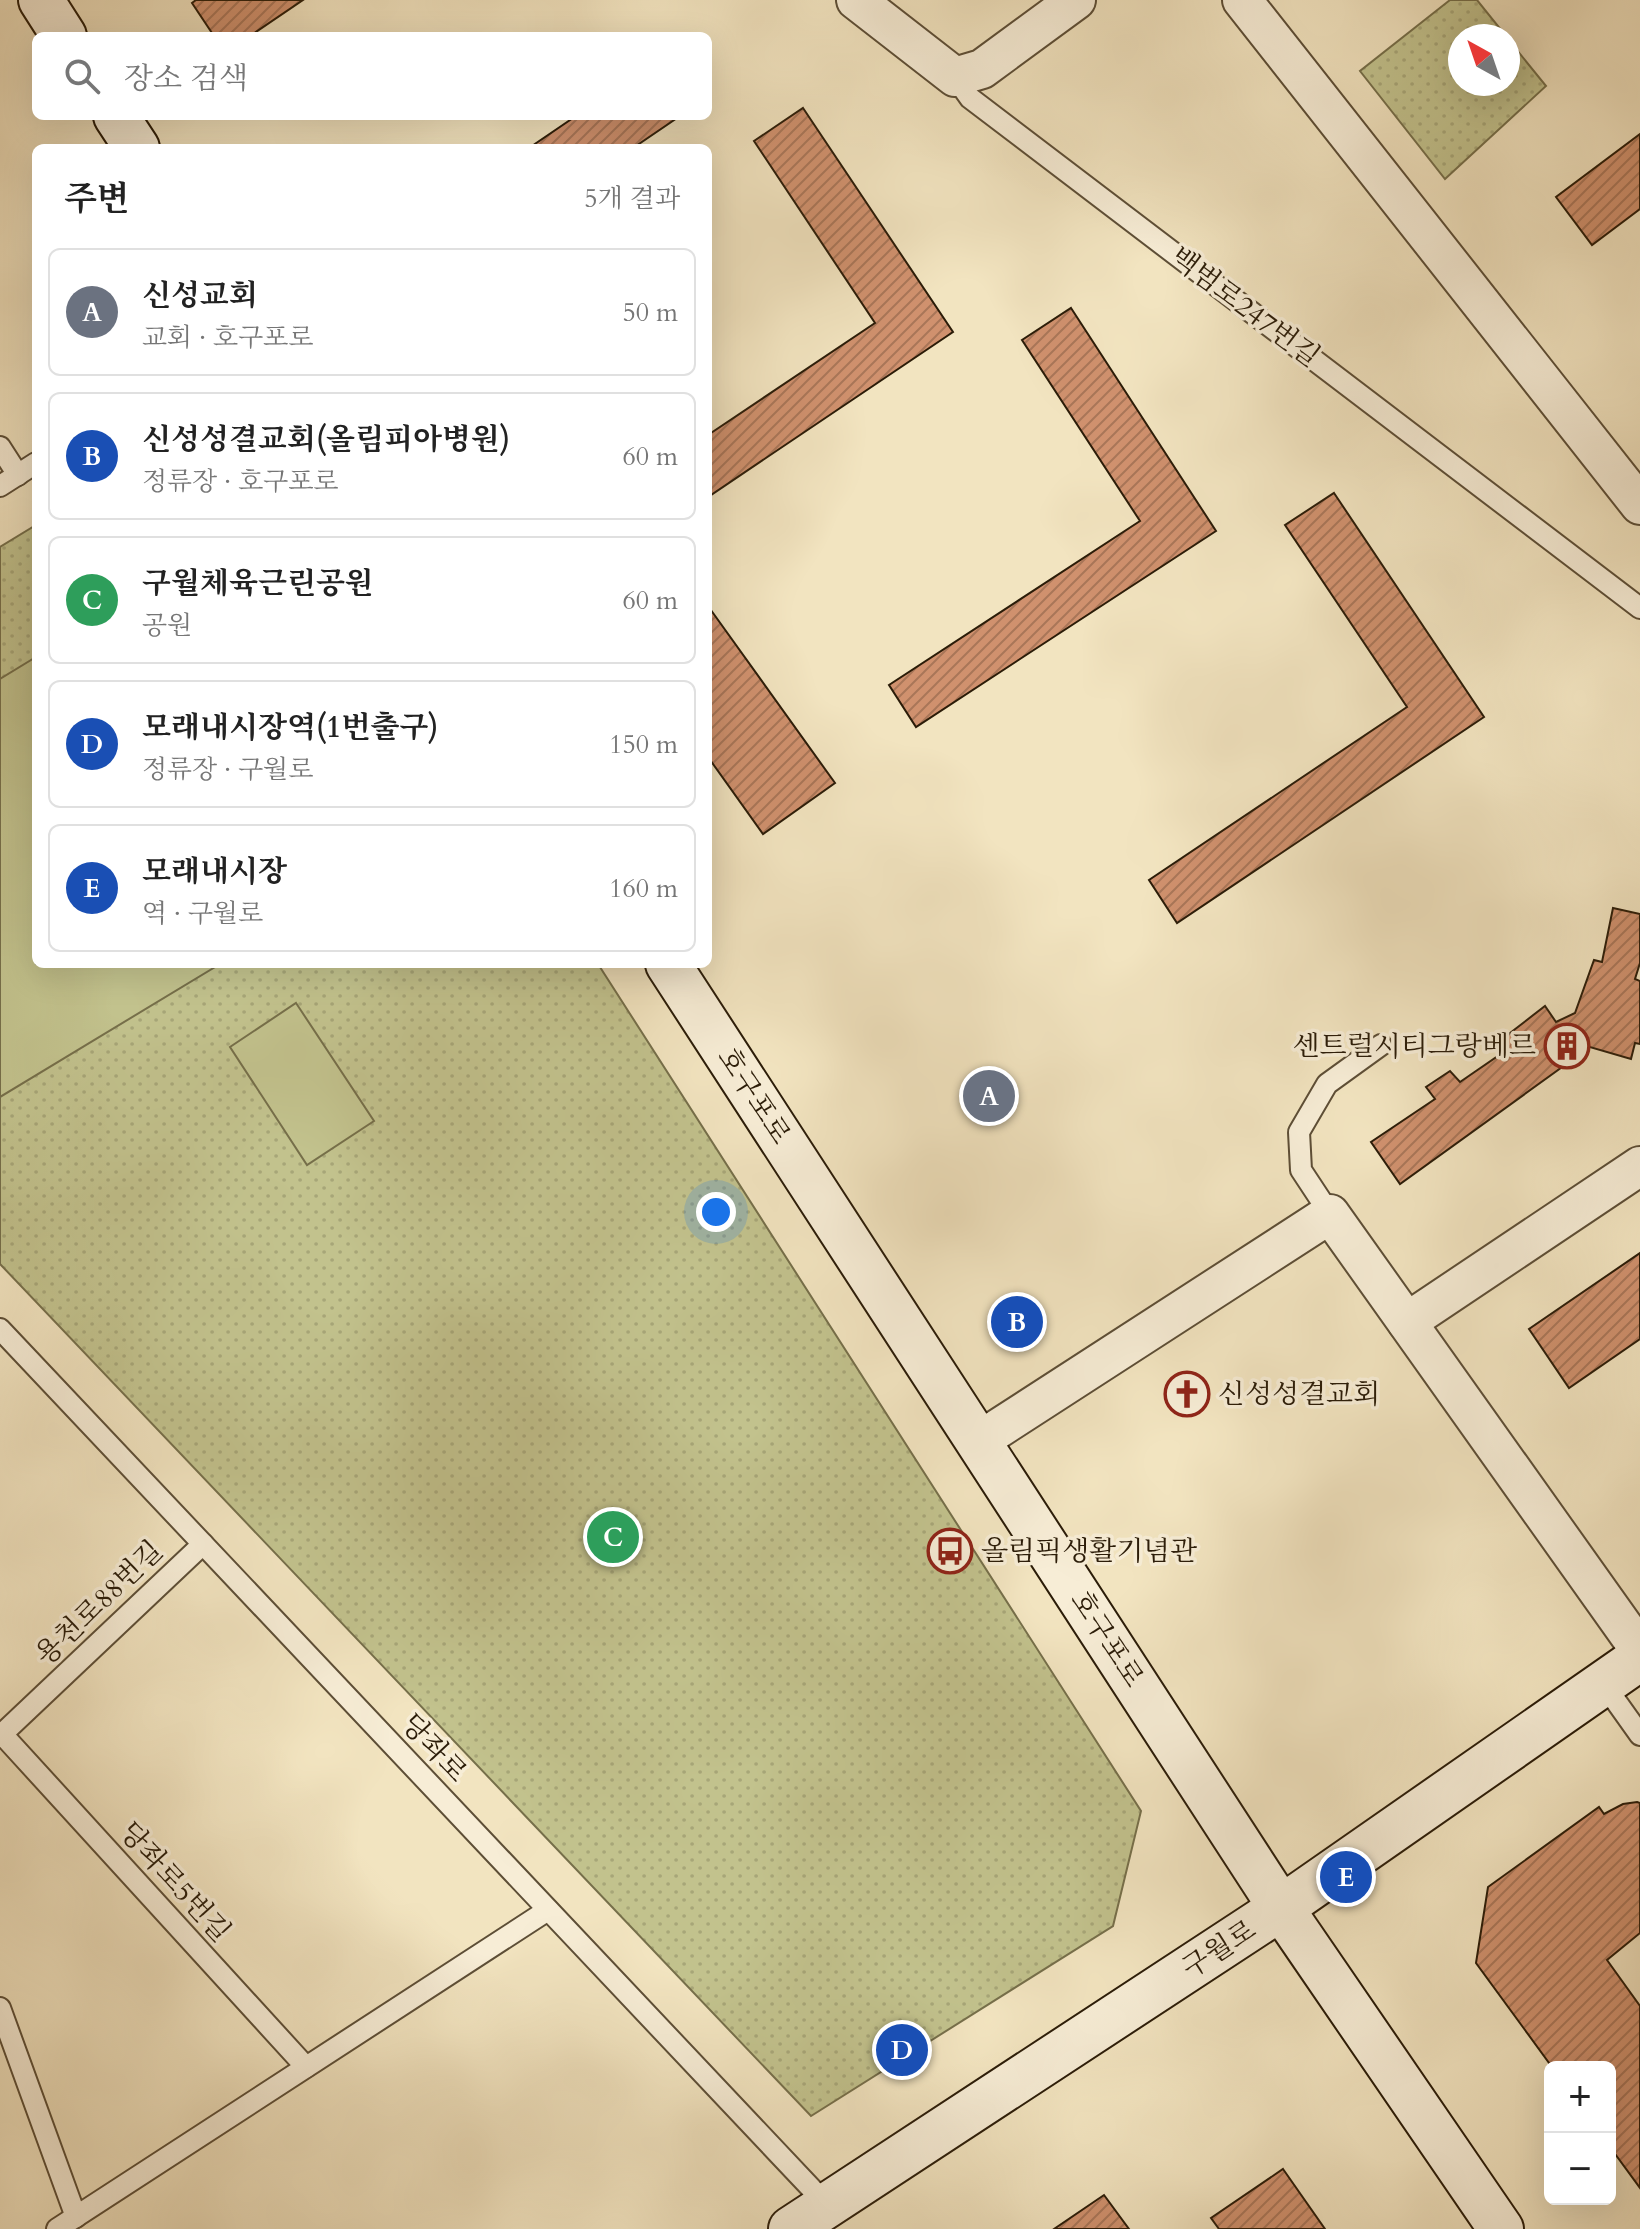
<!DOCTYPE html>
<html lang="ko">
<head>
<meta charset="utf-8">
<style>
	body { margin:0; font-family:Cardo,"Noto Serif KR",serif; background:#f6f6f6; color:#222 }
	.controls { position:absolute; right:24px; bottom:24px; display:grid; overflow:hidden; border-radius:12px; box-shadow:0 8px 32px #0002 }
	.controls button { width:72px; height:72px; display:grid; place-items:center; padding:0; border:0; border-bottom:2px solid #e0e0e0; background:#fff; color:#222; font:40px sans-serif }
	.compass { position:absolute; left:1448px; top:24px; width:72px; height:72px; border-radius:50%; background:#fff; box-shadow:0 8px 32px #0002; rotate:320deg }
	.you { position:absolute; left:716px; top:1212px; width:28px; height:28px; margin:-20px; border:6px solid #fff; border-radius:50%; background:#1a73e8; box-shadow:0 0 0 12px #1a73e833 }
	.badge { display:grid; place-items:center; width:52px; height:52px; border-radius:50%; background:#0f766e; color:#fff; font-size:26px; font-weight:700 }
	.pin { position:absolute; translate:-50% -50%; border:4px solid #fff; box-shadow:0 2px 8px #0006 }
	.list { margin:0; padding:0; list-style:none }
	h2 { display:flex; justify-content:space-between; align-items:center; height:104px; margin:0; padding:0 32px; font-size:34px }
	h2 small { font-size:26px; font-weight:400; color:#767676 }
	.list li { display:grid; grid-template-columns:52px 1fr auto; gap:24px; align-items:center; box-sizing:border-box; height:128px; margin:0 16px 16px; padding:0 16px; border:2px solid #e0e0e0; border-radius:12px }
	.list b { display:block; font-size:30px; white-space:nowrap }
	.list p { margin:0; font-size:26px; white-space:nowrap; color:#767676 }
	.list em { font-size:26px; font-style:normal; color:#767676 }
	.icon { flex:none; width:44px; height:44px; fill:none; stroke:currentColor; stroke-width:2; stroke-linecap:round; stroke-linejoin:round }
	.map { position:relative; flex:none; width:1640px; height:2229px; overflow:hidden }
	.search { position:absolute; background:#fff; box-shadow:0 8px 32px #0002; left:32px; top:32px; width:680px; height:88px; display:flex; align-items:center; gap:20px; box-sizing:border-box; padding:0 28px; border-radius:12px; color:#767676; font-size:30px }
	.panel { position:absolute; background:#fff; box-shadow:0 8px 32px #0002; left:32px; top:144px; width:680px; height:824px; border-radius:12px }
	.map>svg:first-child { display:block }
	.park { fill:url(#park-dots); stroke:#766f4a; stroke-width:2 }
	.garden { fill:#c2c28d; stroke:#766f4a; stroke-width:2 }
	.building { fill:url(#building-hatch); stroke:#2b1c08; stroke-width:2 }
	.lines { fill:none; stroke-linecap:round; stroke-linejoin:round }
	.service-casing { stroke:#5d4e36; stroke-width:24 }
	.minor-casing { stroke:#5d4e36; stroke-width:42 }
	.secondary-casing { stroke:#2b1c08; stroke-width:48 }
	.service { stroke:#f7edd6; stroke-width:20 }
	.minor { stroke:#f7edd6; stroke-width:38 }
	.secondary { stroke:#f7edd6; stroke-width:44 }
	.labels { text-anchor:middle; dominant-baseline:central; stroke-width:7; stroke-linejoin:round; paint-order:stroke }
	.street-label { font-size:28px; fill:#2b1c08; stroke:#f7edd6 }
	.poi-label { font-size:28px; fill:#2b1c08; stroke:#f7edd6; text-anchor:start }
</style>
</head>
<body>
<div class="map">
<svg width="1640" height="2229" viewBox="0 0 1640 2229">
	<defs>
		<pattern id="park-dots" width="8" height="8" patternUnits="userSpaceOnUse" patternTransform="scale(2)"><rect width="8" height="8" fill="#c2c28d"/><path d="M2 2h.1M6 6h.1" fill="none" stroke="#a7a678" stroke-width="1.8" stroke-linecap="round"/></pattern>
		<pattern id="building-hatch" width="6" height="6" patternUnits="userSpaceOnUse" patternTransform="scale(2)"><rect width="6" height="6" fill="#d0916e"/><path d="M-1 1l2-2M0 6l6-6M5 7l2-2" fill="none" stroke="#a97658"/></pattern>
	</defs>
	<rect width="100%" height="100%" fill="#f2e4c0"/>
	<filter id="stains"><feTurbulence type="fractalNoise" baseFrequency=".0025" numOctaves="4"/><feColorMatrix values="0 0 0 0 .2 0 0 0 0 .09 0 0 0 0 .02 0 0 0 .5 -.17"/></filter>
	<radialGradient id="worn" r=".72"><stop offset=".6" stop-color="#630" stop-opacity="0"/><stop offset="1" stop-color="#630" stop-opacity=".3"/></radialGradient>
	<g class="park">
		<path d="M1450 0H1477L1506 36H1460V84H1508V39L1546 86 1445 179 1360 71Z"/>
		<path d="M36 525V964H598L1141 1811 1113 1926 811 2116 0 1264V547Z"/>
	</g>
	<g class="garden">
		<path d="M36 657V964H220L0 1097V679Z"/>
		<path d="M296 1003 374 1121 307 1165 230 1047Z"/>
	</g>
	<g class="building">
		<path d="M196 0H303L250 36H214L192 3Z"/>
		<path d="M803 108 953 332 708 497V435L875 323 754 141Z"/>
		<path d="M576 116H680L633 148H529Z"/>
		<path d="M1640 134V209L1592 245 1556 197Z"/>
		<path d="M1071 308 1216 531 916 727 889 685 1140 521 1022 340Z"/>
		<path d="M1334 493 1484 717 1177 923 1149 880 1407 707 1285 525Z"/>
		<path d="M708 606 835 783 763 834 708 757Z"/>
		<path d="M1613 908 1640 914V963L1635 979 1640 981V1044L1635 1043 1631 1059 1590 1047 1400 1184 1371 1142 1435 1099 1426 1087 1450 1071 1460 1082 1505 1051 1497 1043 1545 1006 1556 1022 1575 1013 1594 960 1602 962Z"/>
		<path d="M1640 1253V1339L1569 1388 1529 1329Z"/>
		<path d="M1637 1802 1640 1803V1933L1607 1960 1640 2006V2188L1610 2147V2067H1552L1476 1963 1488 1887 1599 1807 1604 1814 1623 1804Z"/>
		<path d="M1283 2169 1325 2229H1219L1211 2218Z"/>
		<path d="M1104 2195 1129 2229H1054Z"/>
	</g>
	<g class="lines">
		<g class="service-casing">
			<g id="service">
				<path d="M955 77 970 98 1640 608"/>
				<path d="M0 447 18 475"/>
				<path d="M0 486 36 463"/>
				<path d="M1330 1214 1301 1170 1299 1132 1327 1084 1381 1045"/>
				<path d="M0 1329 827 2205"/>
				<path d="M1603 1683 1640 1735"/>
				<path d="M2 1734 306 2067"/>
				<path d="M0 1736 203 1544"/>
				<path d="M0 2008 76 2217"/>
				<path d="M57 2229 548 1910"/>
			</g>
		</g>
		<g class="minor-casing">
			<g id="minor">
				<path d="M856 0 955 77 982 69 1076 0"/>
				<path d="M1242 0 1640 505"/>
				<path d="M1407 1322 1640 1166"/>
				<path d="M979 1441 1330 1214 1640 1650"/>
			</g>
		</g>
		<g class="secondary-casing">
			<g id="secondary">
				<path d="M41 0 64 36"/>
				<path d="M116 116 137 148"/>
				<path d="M668 964 1281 1908 1501 2229"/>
				<path d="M791 2229 1281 1908 1640 1658"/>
			</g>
		</g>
		<use href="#service" class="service"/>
		<use href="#minor" class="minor"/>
		<use href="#secondary" class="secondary"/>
	</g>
	<defs>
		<g id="building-ring" transform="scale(2.3)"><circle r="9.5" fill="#f7edd6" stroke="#8f2418" stroke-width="1.5"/><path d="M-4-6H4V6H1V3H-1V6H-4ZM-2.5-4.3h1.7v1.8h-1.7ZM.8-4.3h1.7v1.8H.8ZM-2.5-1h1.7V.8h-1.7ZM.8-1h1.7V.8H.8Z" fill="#8f2418"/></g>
		<g id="church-ring" transform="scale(2.3)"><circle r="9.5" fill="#f7edd6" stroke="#8f2418" stroke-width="1.5"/><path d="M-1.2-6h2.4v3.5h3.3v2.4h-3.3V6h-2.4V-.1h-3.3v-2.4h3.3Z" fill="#8f2418"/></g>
		<g id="bus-ring" transform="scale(2.3)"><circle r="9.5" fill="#f7edd6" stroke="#8f2418" stroke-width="1.5"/><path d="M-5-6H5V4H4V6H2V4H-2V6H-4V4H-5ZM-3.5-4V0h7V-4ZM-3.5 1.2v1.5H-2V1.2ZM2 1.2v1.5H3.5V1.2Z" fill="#8f2418"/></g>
	</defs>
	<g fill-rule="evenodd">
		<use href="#building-ring" x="1567" y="1046"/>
		<use href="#church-ring" x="1187" y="1394"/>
		<use href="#bus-ring" x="950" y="1551"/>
	</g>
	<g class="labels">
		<g class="street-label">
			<text transform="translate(1245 307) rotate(37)">백범로247번길</text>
			<text transform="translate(754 1096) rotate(57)">호구포로</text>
			<text transform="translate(99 1603) rotate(-44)">용천로88번길</text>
			<text transform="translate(1107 1639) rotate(57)">호구포로</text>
			<text transform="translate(434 1748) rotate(47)">당좌로</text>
			<text transform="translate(175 1882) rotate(48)">당좌로5번길</text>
			<text transform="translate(1219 1949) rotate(-33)">구월로</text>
		</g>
		<g class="poi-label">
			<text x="1536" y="1046" text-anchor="end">센트럴시티그랑베르</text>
			<text x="1218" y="1394">신성성결교회</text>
			<text x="981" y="1551">올림픽생활기념관</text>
		</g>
	</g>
	<rect width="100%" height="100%" filter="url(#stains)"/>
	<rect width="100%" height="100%" fill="url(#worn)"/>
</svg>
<div class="controls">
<button>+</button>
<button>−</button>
</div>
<svg class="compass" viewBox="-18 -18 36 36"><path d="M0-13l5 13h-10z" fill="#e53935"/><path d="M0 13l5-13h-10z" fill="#767676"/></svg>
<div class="you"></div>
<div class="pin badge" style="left:989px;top:1096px;background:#6b7280">A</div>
<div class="pin badge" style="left:1017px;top:1322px;background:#1a4fb4">B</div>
<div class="pin badge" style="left:613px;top:1537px;background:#2e9e5b">C</div>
<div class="pin badge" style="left:902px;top:2050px;background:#1a4fb4">D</div>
<div class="pin badge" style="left:1346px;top:1877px;background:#1a4fb4">E</div>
<div class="search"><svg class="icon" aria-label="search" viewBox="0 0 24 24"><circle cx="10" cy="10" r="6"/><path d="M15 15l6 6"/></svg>장소 검색</div>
<section class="panel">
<h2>주변<small>5개 결과</small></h2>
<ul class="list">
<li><span class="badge" style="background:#6b7280">A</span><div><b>신성교회</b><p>교회 · 호구포로</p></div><em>50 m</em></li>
<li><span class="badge" style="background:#1a4fb4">B</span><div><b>신성성결교회(올림피아병원)</b><p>정류장 · 호구포로</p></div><em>60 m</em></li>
<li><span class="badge" style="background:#2e9e5b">C</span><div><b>구월체육근린공원</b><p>공원</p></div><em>60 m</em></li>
<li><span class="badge" style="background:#1a4fb4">D</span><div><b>모래내시장역(1번출구)</b><p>정류장 · 구월로</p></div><em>150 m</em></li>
<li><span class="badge" style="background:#1a4fb4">E</span><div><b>모래내시장</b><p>역 · 구월로</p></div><em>160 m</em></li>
</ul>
</section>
</div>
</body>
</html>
